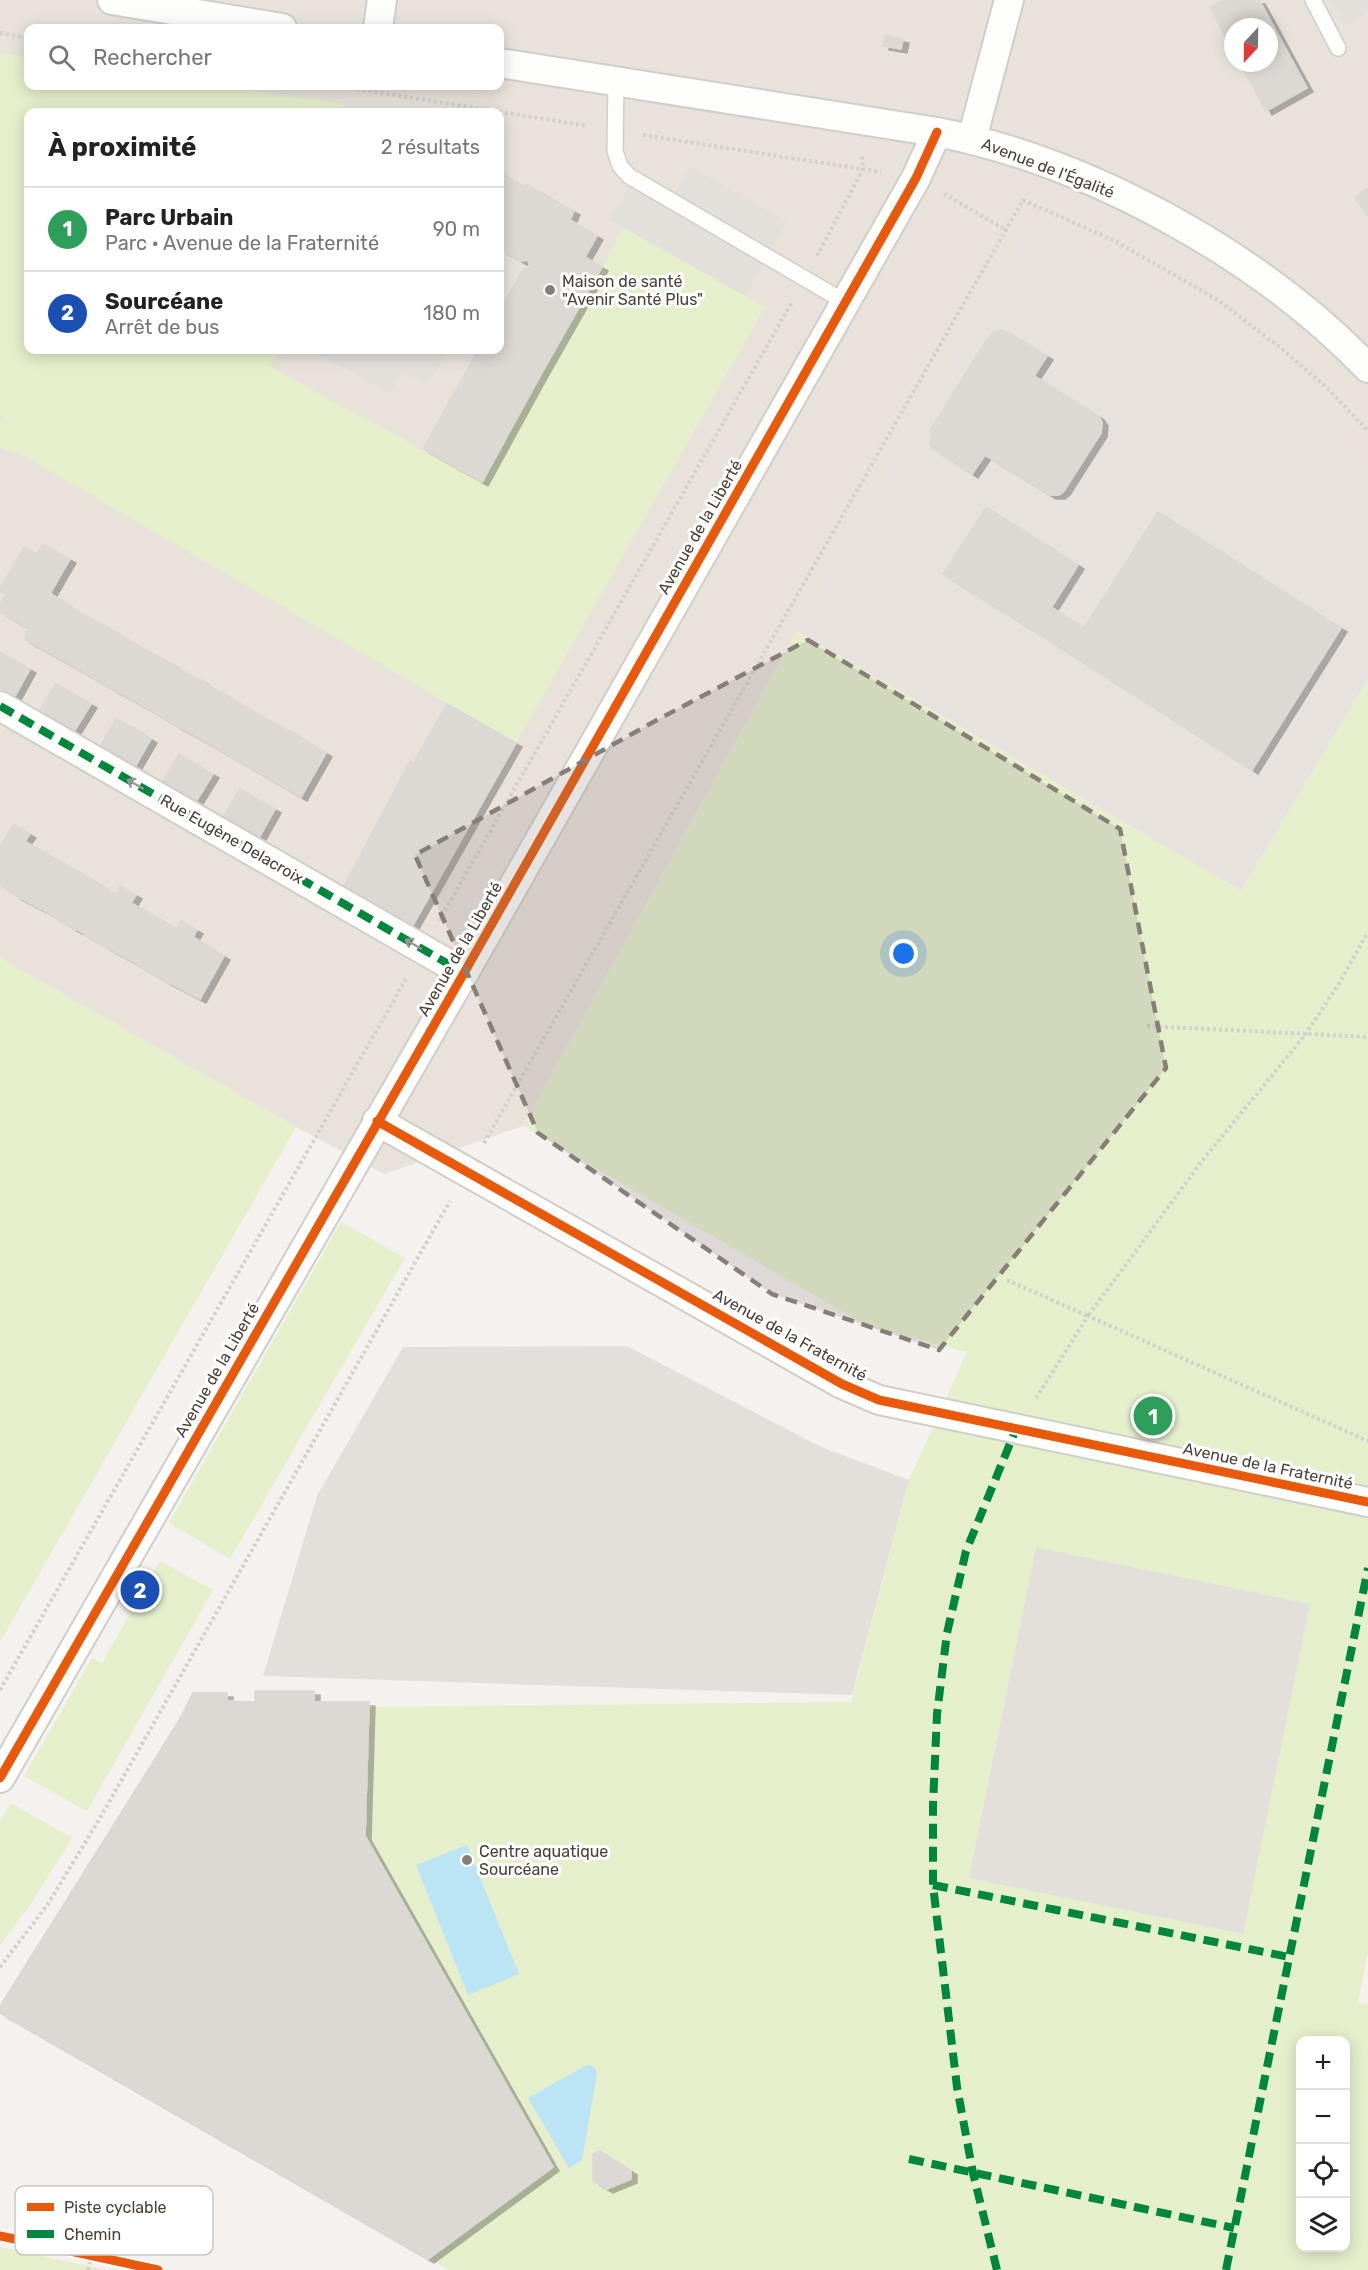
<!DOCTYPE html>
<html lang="fr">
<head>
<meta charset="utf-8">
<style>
	body { margin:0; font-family:Rubik,sans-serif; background:#f6f6f6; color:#222 }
	.controls { position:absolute; right:18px; bottom:18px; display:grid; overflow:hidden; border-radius:12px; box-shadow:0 3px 15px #0003 }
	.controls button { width:54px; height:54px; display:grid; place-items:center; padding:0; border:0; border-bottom:2px solid #e0e0e0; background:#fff; color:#222; font:30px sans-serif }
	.compass { position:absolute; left:1224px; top:18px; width:54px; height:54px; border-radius:50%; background:#fff; box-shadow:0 3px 15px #0003; rotate:202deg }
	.you { position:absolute; left:904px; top:954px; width:21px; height:21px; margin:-15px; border:4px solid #fff; border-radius:50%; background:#1a73e8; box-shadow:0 0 0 9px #1a73e833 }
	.badge { display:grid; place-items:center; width:39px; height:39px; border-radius:50%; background:#d93025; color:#fff; font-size:20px; font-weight:700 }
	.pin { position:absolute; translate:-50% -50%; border:3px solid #fff; box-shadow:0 2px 6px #0006 }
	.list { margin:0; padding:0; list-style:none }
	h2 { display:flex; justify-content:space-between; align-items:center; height:78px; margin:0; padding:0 24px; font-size:26px }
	h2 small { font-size:20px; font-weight:400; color:#767676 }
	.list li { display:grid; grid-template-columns:39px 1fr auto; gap:18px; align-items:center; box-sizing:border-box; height:84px; padding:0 24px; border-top:2px solid #e0e0e0 }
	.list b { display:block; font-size:22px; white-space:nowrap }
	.list p { margin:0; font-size:20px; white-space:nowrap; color:#767676 }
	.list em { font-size:20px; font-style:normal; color:#767676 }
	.icon { flex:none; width:33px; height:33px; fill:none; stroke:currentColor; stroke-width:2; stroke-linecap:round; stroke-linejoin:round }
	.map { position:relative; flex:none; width:1368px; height:2270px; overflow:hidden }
	.search { position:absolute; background:#fff; box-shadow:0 3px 15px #0003; left:24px; top:24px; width:480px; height:66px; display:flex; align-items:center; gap:15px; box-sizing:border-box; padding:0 21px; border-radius:12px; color:#767676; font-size:22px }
	.panel { position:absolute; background:#fff; box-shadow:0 3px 15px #0003; left:24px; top:108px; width:480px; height:246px; border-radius:12px }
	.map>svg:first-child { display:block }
	.residential { fill:#e8e2db; fill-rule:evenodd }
	.industrial { fill:#e8e2df }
	.green { fill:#e5efcc; fill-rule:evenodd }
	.parking { fill:#e3e0dc }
	.water { fill:#bbe4f4 }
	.building { fill:#dcd8d3; stroke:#dcd8d3; stroke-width:1.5; filter:url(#shadow) }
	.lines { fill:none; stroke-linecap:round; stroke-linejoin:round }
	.lane-casing { stroke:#d1cdc9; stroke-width:18 }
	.street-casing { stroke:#d1cdc9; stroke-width:32 }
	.path { stroke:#d3d1cc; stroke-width:4; stroke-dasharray:3 3; stroke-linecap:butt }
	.lane { stroke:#fdfdfc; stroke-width:15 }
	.street { stroke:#fdfdfc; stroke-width:28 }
	.quiet { stroke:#00873e; stroke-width:8; stroke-dasharray:15 8; stroke-linecap:butt }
	.cycleway-casing { stroke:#fff; stroke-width:13 }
	.cycleway { stroke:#e8590c; stroke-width:9 }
	.oneway { stroke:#9c9690 }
	.marked { fill:#877f77; fill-opacity:0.2; stroke:#877f77; stroke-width:4.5; stroke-dasharray:12 8; stroke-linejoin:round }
	.poi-dot { fill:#877f77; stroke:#fff; stroke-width:2 }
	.labels { text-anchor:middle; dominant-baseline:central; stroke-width:6; stroke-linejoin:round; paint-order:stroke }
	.street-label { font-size:16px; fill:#4c4137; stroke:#fff }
	.poi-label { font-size:16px; fill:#4c4137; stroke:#fff; text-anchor:start }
	.key { fill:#fff; stroke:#c9c6c3; stroke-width:1.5 }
	.key-label { font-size:16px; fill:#4c4137 }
</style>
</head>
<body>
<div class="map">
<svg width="1368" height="2270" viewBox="0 0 1368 2270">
	<defs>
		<filter id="shadow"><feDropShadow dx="6" dy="4" stdDeviation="0" flood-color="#0004"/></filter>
	</defs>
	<rect width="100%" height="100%" fill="#f4f1ee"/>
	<path class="residential" d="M0 0H1368V472L1264 354 1031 222 797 631 523 1126 384 1174 296 1127 0 958ZM1233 27H1269V63H1233ZM28 28H500V86H28ZM28 112H500V350H28Z"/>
	<path class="industrial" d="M1031 222 1264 354 1368 472V679L1241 891 797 631Z"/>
	<g class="green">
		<path d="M0 53 28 57V86H221L345 104 340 112H28V350H280L270 367 482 482 624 227 765 307 516 743 26 457 0 447V424L3 417 0 415Z"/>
		<path d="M797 631 1241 891 1368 679V1951L1358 2003 1368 2005V2270H449L0 2013V2006L183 1714 193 1693H227V1701L255 1702V1691H314V1702H369V1707L851 1702 909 1480 967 1352 867 1326 523 1126ZM1300 2040H1346V2248H1300Z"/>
		<path d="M0 958 296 1127 0 1642Z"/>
		<path d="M341 1222 405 1258 230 1559 169 1523Z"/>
		<path d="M160 1561 213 1590 87 1811 24 1776 92 1658 102 1663Z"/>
		<path d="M11 1803 72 1838 32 1902 0 1945V1821Z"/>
		<path d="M0 2247 107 2270H0Z"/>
	</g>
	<g class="parking">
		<path d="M1332 0H1368V12L1346 26Z"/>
		<path d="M690 166 787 222 745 296 610 220 632 181 670 202Z"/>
		<path d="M312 350H448L428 385 403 372 390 394Z"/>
		<path d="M627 1346 821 1447 909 1480 852 1695 263 1676 317 1496 403 1347Z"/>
		<path d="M1036 1547 1310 1604 1243 1934 969 1878Z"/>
	</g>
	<g class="water">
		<path d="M467 1845 519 1974 468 1995 416 1865Z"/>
		<path d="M590 2065 596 2069 597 2074 582 2160 569 2168 528 2098 583 2067Z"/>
	</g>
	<g class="building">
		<path d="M1223 0H1259L1269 18 1253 27H1233V38L1228 41 1210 7Z"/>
		<path d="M1269 18 1288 53 1247 76 1240 63H1269V27H1253Z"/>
		<path d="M885 35 903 39 901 49 883 46Z"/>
		<path d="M1288 53 1307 88 1266 111 1247 76Z"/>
		<path d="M500 172 524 187 526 184 574 211 570 220 597 236 585 257 602 267 540 376 492 350H500V311L523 269 530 268 528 260 521 261 500 249Z"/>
		<path d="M1368 188V216L1355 198Z"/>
		<path d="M1001 330 1008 332 1047 356 1034 376 1098 416 1102 422 1101 433 1064 491 1059 495H1050L985 455 972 474 935 450 930 444 931 429 987 339 996 331Z"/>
		<path d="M478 350H492L540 376 482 482 423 449Z"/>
		<path d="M986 507 1078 565 1036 632 943 574Z"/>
		<path d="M1158 512 1341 628 1252 770 1036 632 1051 607 1084 628Z"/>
		<path d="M43 544 70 559 24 639 28 628 0 612V604L6 594 0 591V588L24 547 37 554Z"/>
		<path d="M50 593 80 613 55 656 24 639Z"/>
		<path d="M80 613 111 629 85 673 55 656Z"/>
		<path d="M111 629 141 647 116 691 85 673Z"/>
		<path d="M141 647 173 664 147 708 116 691Z"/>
		<path d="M0 652 12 659 0 681Z"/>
		<path d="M12 659 30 669 15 696 0 688V681Z"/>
		<path d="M172 665 203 681 177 726 147 708Z"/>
		<path d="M202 682 233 699 208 743 177 726Z"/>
		<path d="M56 683 73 694 58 720 40 710Z"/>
		<path d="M73 694 91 704 75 730 58 720Z"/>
		<path d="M233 699 264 718 239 761 208 743Z"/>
		<path d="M447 704 516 743 413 925 344 886 410 761 413 763Z"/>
		<path d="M264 718 295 734 270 779 239 761Z"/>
		<path d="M116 719 134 728 118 755 101 745Z"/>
		<path d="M134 728 151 739 136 765 118 755Z"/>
		<path d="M295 734 326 753 301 797 270 779Z"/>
		<path d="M179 754 196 764 180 791 163 781Z"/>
		<path d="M196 764 213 774 197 800 180 791Z"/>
		<path d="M240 789 257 799 242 826 224 816Z"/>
		<path d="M257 799 275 809 260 836 242 826Z"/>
		<path d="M13 824 30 834 25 841 9 832Z"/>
		<path d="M9 832 40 850 14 894 0 885V847Z"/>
		<path d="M40 850 71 867 45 911 14 895Z"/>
		<path d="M71 867 101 885 76 930 45 911Z"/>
		<path d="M101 885 131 903 106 947 76 929Z"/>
		<path d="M120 886 136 895 131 903 116 894Z"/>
		<path d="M131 903 162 920 137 964 106 947Z"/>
		<path d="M162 920 193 937 167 982 137 964Z"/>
		<path d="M181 921 197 930 193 937 177 928Z"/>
		<path d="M193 937 224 956 200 999 167 982Z"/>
		<path d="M255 1691H314V1702H369L365 1836 553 2167 436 2253 120 2049 118 2026 46 1982 193 1693H227V1701L255 1702Z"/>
		<path d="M183 1714 46 1982 118 2026 120 2049 436 2253 428 2259 0 2013V2006Z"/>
		<path d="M600 2151 631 2171V2179L607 2189 593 2181V2154Z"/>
	</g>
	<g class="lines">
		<g class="lane-casing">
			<g id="lane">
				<path d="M1313 0 1338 48"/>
				<path d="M616 81 615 151 620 166 629 176 845 302"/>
			</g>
		</g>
		<g class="street-casing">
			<g id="street">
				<path d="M112 0 282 28"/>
				<path d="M378 28 382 0"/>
				<path d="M500 63 937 132C1090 162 1259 255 1368 368"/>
				<path d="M972 139 1009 0"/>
				<path d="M0 706 464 973"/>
				<path d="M377 1121 842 1384 879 1400 1368 1502"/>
				<path d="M0 1778 464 973 916 178 937 132"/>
			</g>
		</g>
		<g class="path">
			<path d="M0 33 28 38"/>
			<path d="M339 86 588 126"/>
			<path d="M643 135 881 172"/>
			<path d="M944 194 1006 230"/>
			<path d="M817 256 863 169 862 155"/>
			<path d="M439 921 792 302"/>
			<path d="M1147 1026 1368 1037"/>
			<path d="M484 1143 1023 200 1115 241 1218 300 1283 350 1326 387 1368 431"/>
			<path d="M1007 1280 1088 1316 1202 1161 1305 1035 1338 985 1368 932"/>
			<path d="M1036 1398 1088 1316 1368 1441"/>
			<path d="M0 1690 407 977"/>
			<path d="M0 1967 48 1904 100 1818 450 1201"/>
			<path d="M88 2270 91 2256"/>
		</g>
		<use href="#lane" class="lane"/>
		<use href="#street" class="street"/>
		<g class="quiet">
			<path d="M0 706 464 973"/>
			<path d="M933 1885 1289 1957"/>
			<path d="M909 2159 1234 2228"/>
			<path d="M997 2270 973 2173 957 2087 933 1885V1805L937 1714 947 1633 966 1551 1016 1429"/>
			<path d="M1226 2270 1368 1568"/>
		</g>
		<g class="cycleway-casing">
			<g id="cycleway">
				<path d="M377 1121 842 1384 879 1400 1368 1502"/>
				<path d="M0 1778 464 973 916 178 937 132"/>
				<path d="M0 2236 158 2270"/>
			</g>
		</g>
		<use href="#cycleway" class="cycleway"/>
	</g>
	<defs><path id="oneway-shaft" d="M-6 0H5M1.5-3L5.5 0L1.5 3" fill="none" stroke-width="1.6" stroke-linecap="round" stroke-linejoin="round" transform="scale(1.5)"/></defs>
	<g class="oneway">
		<use href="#oneway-shaft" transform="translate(135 784) rotate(-150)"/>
		<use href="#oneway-shaft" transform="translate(413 944) rotate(-150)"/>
	</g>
	<path class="marked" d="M808 640 1120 829 1166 1068 939 1350 772 1294 538 1133 415 855 657 720Z"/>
	<g class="poi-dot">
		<circle cx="550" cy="290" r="6"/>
		<circle cx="467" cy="1860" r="6"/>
	</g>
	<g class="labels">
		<g class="street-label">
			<text transform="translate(1048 168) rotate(21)">Avenue de l'Égalité</text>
			<text transform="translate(700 527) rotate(-60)">Avenue de la Liberté</text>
			<text transform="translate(232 839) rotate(30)">Rue Eugène Delacroix</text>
			<text transform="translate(460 949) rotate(-60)">Avenue de la Liberté</text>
			<text transform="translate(790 1335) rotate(29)">Avenue de la Fraternité</text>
			<text transform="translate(217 1370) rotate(-60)">Avenue de la Liberté</text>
			<text transform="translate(1268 1466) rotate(12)">Avenue de la Fraternité</text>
		</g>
		<g class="poi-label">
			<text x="562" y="281">Maison de santé<tspan x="562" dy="18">"Avenir Santé Plus"</tspan></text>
			<text x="479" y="1851">Centre aquatique<tspan x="479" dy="18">Sourcéane</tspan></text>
		</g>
	</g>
	<rect x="15" y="2186" width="198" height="69" rx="9" class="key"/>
	<rect x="27" y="2203" width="27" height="8" fill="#e8590c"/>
	<rect x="27" y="2230" width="27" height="8" fill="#00873e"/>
	<g class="key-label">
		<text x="64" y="2213">Piste cyclable</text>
		<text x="64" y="2240">Chemin</text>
	</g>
</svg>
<div class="controls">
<button>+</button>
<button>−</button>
<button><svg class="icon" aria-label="locate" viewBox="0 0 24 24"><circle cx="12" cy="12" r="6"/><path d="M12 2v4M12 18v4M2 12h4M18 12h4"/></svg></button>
<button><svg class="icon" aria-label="layers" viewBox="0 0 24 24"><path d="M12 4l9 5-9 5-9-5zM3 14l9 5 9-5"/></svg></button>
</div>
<svg class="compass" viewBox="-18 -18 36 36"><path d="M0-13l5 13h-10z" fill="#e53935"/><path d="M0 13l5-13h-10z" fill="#767676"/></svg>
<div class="you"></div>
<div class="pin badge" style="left:1153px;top:1416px;background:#2e9e5b">1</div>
<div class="pin badge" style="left:140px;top:1590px;background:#1a4fb4">2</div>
<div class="search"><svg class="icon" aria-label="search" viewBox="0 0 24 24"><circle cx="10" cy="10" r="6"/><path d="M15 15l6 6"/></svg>Rechercher</div>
<section class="panel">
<h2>À proximité<small>2 résultats</small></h2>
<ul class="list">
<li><span class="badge" style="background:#2e9e5b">1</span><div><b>Parc Urbain</b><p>Parc · Avenue de la Fraternité</p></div><em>90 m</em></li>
<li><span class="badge" style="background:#1a4fb4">2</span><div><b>Sourcéane</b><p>Arrêt de bus</p></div><em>180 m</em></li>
</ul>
</section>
</div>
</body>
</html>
